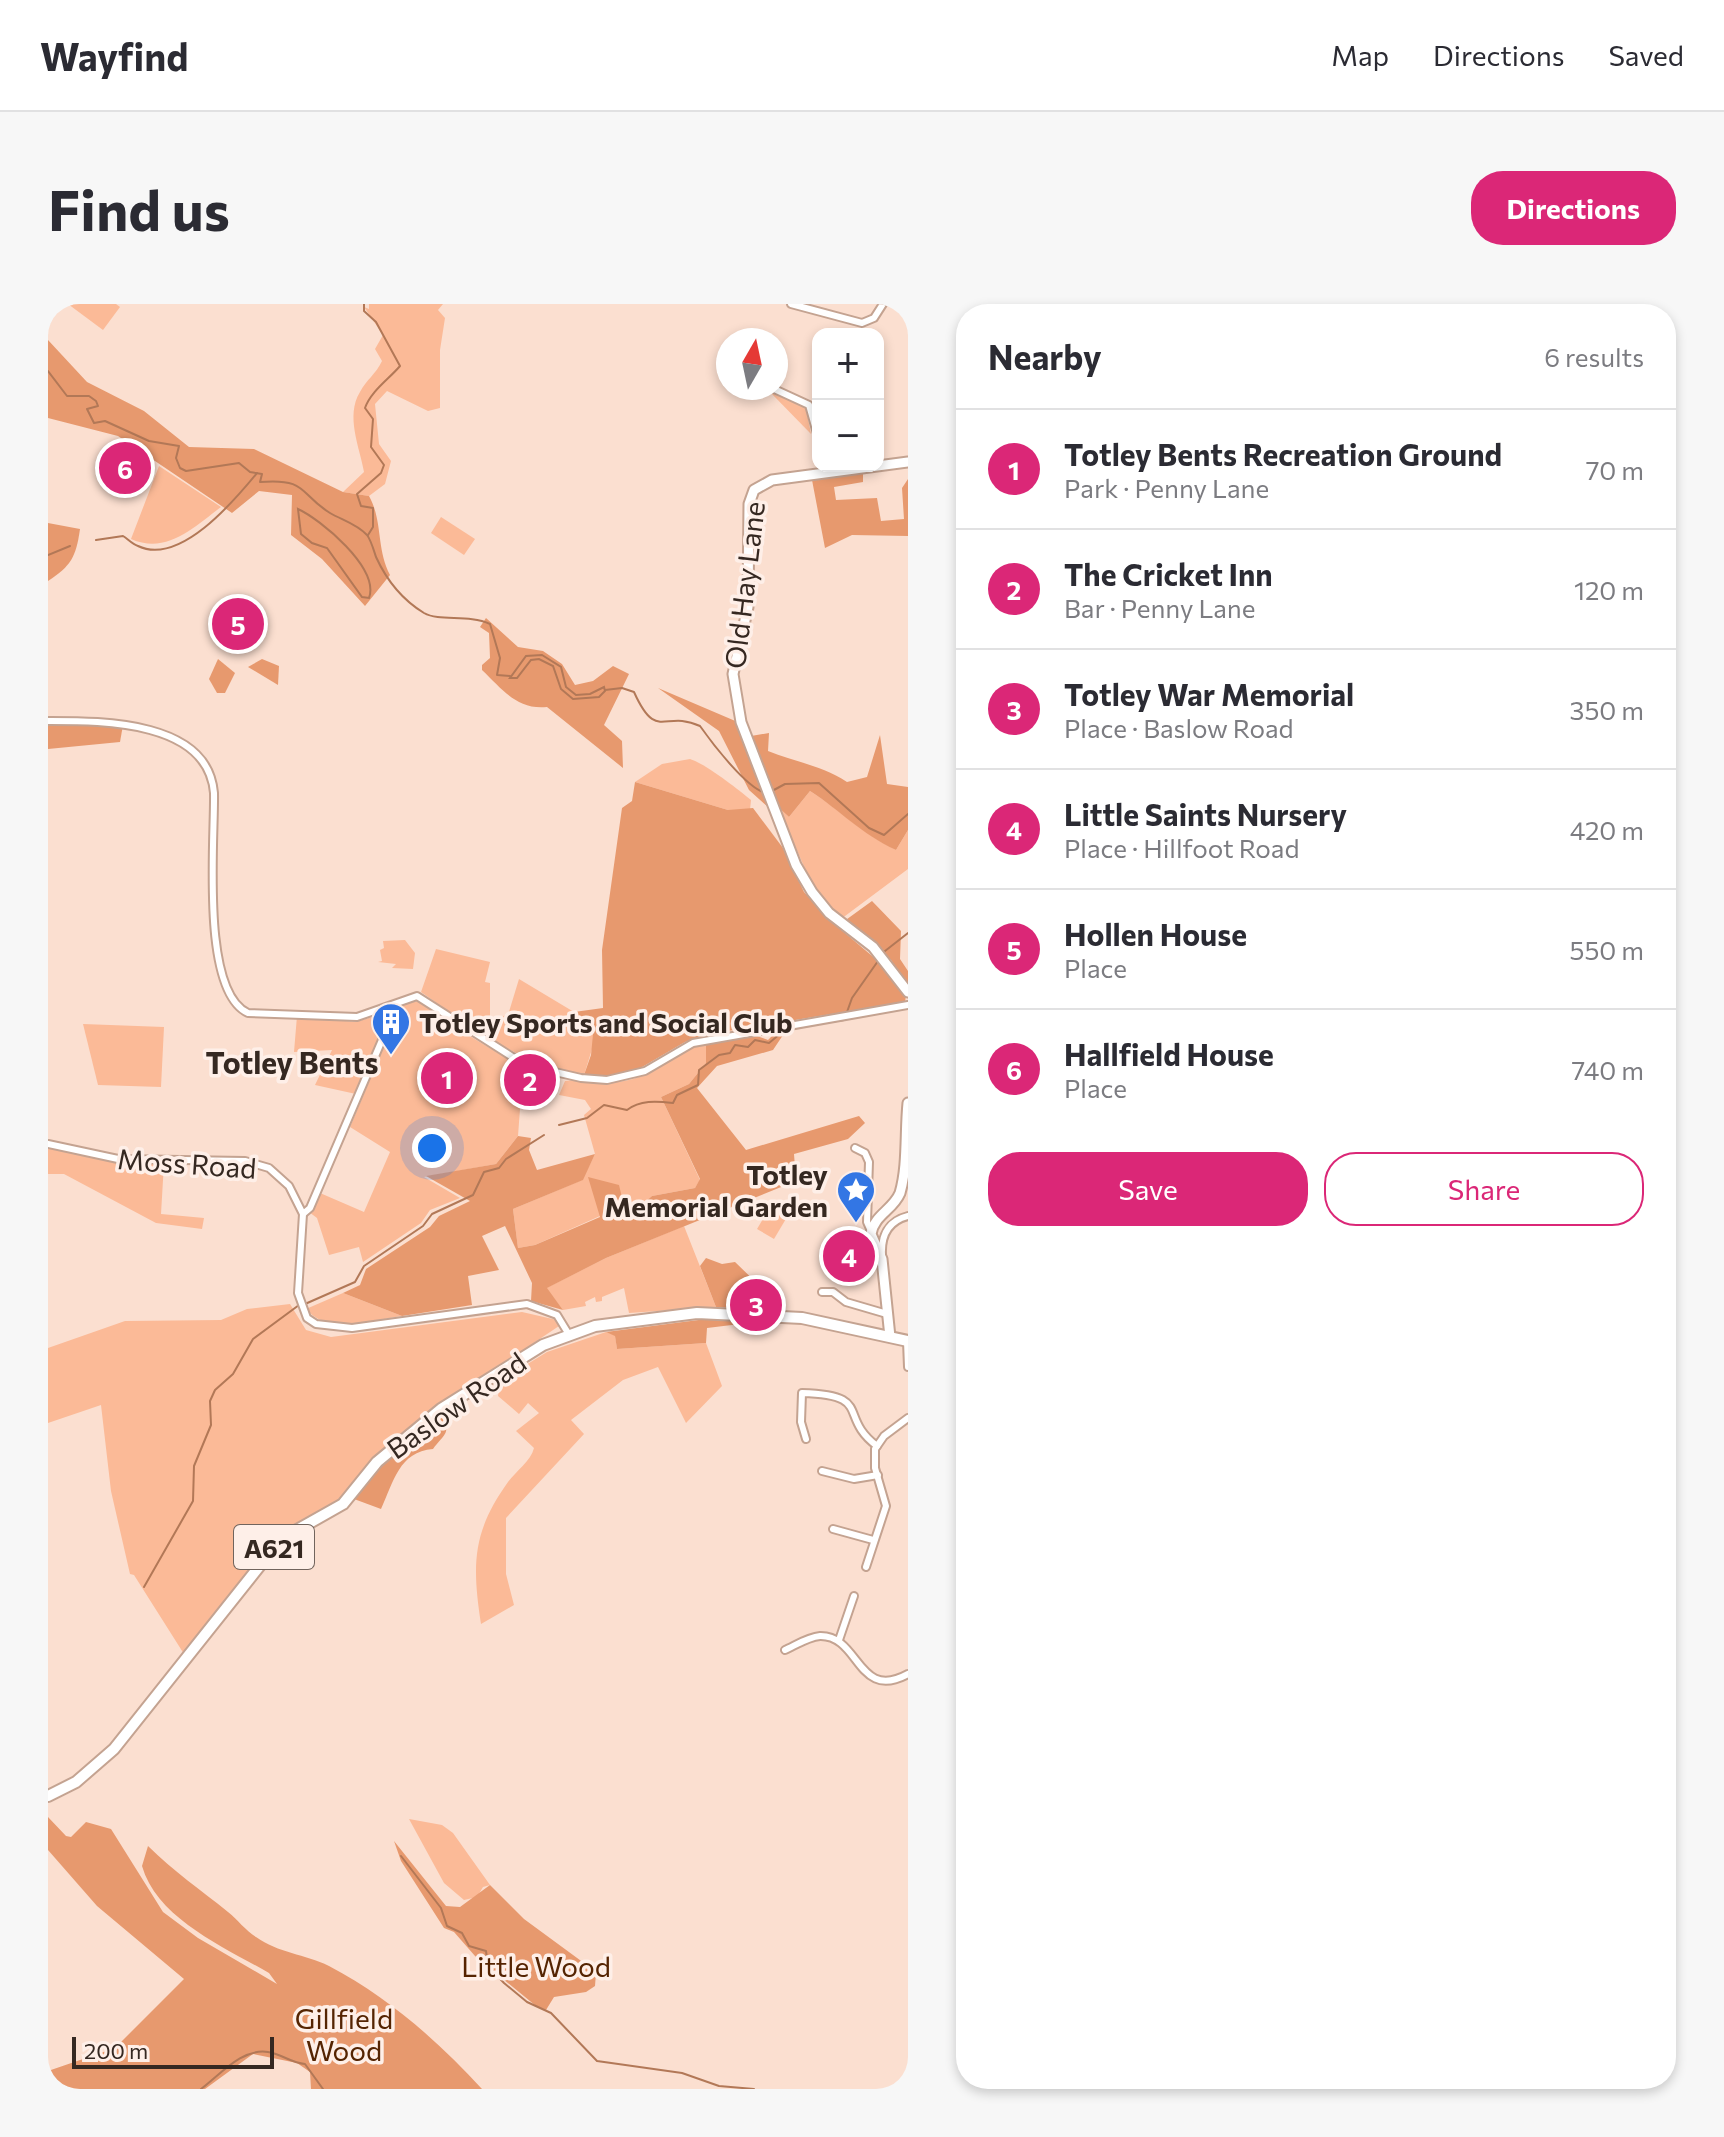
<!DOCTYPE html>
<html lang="en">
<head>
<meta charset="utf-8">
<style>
	body { margin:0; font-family:Commissioner,sans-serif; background:#f7f7f7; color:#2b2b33 }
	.controls { position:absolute; right:24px; top:24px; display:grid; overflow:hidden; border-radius:16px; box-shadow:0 4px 12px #0003 }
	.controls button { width:72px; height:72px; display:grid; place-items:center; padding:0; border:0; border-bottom:2px solid #e1e1e2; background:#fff; color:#2b2b33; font:40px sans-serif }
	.compass { position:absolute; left:668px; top:24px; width:72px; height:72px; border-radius:50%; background:#fff; box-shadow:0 4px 12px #0003; rotate:9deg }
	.scale { position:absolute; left:24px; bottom:20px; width:202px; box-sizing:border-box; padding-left:8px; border:4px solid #352821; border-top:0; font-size:22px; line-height:28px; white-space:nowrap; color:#352821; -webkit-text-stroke:6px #feefe8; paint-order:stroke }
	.you { position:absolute; left:384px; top:844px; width:28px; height:28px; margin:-20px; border:6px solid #fff; border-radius:50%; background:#1a73e8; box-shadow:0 0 0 12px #1a73e833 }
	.badge { display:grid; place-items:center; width:52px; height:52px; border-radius:50%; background:#db2777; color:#fff; font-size:26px; font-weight:700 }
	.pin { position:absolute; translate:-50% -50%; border:4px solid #fff; box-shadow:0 2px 8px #0006 }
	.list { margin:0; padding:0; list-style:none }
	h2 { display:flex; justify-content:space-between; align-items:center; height:104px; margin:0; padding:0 32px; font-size:34px }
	h2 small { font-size:26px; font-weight:400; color:#7c7c81 }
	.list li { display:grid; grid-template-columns:52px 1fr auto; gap:24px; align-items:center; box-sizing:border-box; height:120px; padding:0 32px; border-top:2px solid #e1e1e2 }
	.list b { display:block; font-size:30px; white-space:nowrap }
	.list p { margin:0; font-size:26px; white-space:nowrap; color:#7c7c81 }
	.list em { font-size:26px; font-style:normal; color:#7c7c81 }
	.actions { display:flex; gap:16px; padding:24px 32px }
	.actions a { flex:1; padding:18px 0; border:2px solid #db2777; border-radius:32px; text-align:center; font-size:28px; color:#db2777 }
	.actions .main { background:#db2777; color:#fff }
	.map { position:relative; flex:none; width:860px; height:1785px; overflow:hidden; border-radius:32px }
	header { display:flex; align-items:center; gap:48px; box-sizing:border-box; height:112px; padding:0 40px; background:#fff; border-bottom:2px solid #e1e1e2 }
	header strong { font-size:38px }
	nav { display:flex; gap:44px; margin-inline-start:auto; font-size:28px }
	.intro { display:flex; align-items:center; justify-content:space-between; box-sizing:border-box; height:192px; padding:0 48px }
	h1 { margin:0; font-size:56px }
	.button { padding:20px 36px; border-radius:32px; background:#db2777; color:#fff; font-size:28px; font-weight:700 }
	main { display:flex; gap:48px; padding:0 48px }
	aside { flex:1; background:#fff; border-radius:32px; box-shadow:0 4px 12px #0003 }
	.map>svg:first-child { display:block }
	.green { fill:#fbba97 }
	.forest { fill:#e7996e }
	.water { fill:#e89a6e; stroke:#b27857; stroke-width:2 }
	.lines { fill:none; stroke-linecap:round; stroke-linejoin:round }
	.stream { stroke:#b27857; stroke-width:2 }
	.street-casing { stroke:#c4a391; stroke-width:10 }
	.secondary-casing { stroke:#c4a391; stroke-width:13 }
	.primary-casing { stroke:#c4a391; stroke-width:14 }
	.street { stroke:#fff; stroke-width:6 }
	.secondary { stroke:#fff; stroke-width:9 }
	.primary { stroke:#fff; stroke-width:10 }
	.labels { text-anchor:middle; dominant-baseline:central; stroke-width:7; stroke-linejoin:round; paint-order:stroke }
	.shield { fill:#feefe8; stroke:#71645d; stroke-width:2 }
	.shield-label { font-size:26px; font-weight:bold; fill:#352821 }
	.street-label { font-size:28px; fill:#352821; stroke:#feefe8 }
	.poi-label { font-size:28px; font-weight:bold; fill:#352821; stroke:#feefe8; text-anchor:start }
	.park-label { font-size:28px; fill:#552402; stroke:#feefe8 }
	.neighbourhood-label { font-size:30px; font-weight:bold; fill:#352821; stroke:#feefe8 }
</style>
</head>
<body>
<header>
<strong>Wayfind</strong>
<nav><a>Map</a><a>Directions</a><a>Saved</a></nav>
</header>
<div class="intro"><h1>Find us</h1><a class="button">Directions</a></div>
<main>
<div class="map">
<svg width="860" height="1785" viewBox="0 0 860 1785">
	<rect width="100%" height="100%" fill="#fbdfd0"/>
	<g class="green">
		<path d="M20 0H68L72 3 55 26Z"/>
		<path d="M321 0H395L390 6 397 14 392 46V104L380 107 339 87 327 100 331 140 343 157 337 180 321 192 295 188 316 168C312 144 297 112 312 88 318 76 328 70 334 57L327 45 335 31 316 3 321 5Z"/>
		<path d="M722 88 758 104 763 130Z"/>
		<path d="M111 162 173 203C146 223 119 251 83 235Z"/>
		<path d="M393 213 427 235 416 251 383 229Z"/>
		<path d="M642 455C658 460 688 484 703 496L702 506H680L587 478 614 460Z"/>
		<path d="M762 487C792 506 815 530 848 546L860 526V565L793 615 765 583 730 503 741 513Z"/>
		<path d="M357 636 367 649 365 665 344 664 348 660 330 658 334 657 332 646 336 644 335 637Z"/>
		<path d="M388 645 442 658 437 678 442 679V715L437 733 373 688Z"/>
		<path d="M471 675 546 720 545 742 536 771 495 763 445 737 450 713 460 711Z"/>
		<path d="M372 697 391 710 398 724 410 725 475 764 470 832 448 860 376 873 412 894 382 906 373 919 315 958 311 943 281 951 269 914 261 908 272 889 316 908 342 848 302 823 351 706 357 699Z"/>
		<path d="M343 707 308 790 267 781 284 746 246 748 249 712 308 718Z"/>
		<path d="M35 720 116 723 113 783 50 781Z"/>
		<path d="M658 739V759L641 780 613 793 652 876 647 884 604 892 579 915 552 912 487 941 470 944 465 905 534 876 547 850 536 811 543 805 537 796 511 791 517 777C539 773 562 782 585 775 612 767 630 744 658 739Z"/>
		<path d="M0 844 62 857 116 859 113 910 156 914 154 925 108 919 16 870H0Z"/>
		<path d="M725 898 742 908 726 935 709 925Z"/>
		<path d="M636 922 668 1003 581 1009 576 984 554 993V997L548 998 547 993 537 998 538 1002 515 1006 498 984 558 954Z"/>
		<path d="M295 989 354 1012C324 1016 280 1032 258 1005Z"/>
		<path d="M242 1000 258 1026 283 1033 474 1008 509 1016 511 1022 371 1116 290 1198 229 1233 136 1350 86 1271 82 1270 63 1187 53 1101 0 1119V1044L77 1017 173 1016 199 1005Z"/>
		<path d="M558 1028 567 1031 569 1045 658 1039 674 1082 638 1119 610 1063 575 1076 523 1116 536 1130 458 1214V1270L466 1301 433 1320C424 1261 424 1228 460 1178 468 1167 483 1157 486 1144L468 1127 491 1109 480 1099 471 1110 450 1092 451 1084 447 1080 499 1048Z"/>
		<path d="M361 1515 394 1521 405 1529 442 1581 435 1583 429 1593 416 1596 396 1579Z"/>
	</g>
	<g class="forest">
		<path d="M0 36 39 78 96 107 141 143 206 145 295 188 321 192C335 217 328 244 342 271L317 302 274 255 243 231 244 191 211 187 184 209 70 132 0 114Z"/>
		<path d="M815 169V178L786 183 788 196 829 194 833 217 856 215 854 184 860 175V232L804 231 777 244 764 176Z"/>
		<path d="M0 219 32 225C28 253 23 262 0 277Z"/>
		<path d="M438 314 470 343 495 347 514 360 527 381 545 377 565 362 581 370 556 421 574 437 575 464 499 403C469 406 455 386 434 366V361L442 354 441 329 432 323Z"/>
		<path d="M170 355 187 369 177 389H169L161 375Z"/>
		<path d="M214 355 231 362 230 381 200 363Z"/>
		<path d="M610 384 692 419 720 503 701 486 671 427Z"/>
		<path d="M0 421H75L72 438 0 445Z"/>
		<path d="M721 429 720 447C748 458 775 462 799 478L819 473 832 431 839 480 860 483V526L848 546C813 530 793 507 762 487L741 513 730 503 703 432Z"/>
		<path d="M587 478 680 506 705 504 735 544 756 588 784 618 830 657 858 692 857 698 674 728 637 738 589 766 558 772 536 771 543 751 546 720 526 708 555 704 554 646 574 504 584 497Z"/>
		<path d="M824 597 853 627 852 655 860 667V681L843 656 795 618Z"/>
		<path d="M739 725 725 746 669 762 649 784 698 846 811 812 817 819 800 835 746 850 748 877 558 954 499 984 515 1006 483 997 484 979 457 922 434 932 451 966 420 972 424 1001 354 1012 295 989 312 981 318 965 382 923 391 912 422 897 378 872 448 860 470 832 483 834 481 846 489 866 547 850 535 876 465 905 470 944 487 941 552 913 540 873 571 881 579 914 604 892 647 884 652 875 613 793 641 780 658 759V739L709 732 720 736 728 728Z"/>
		<path d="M658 954 674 960 687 958 716 986 731 987 734 1006 712 1005V998L705 997 703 1005 668 1003 652 962Z"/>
		<path d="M666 1014H682L692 1020 659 1024 658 1039 569 1045 567 1032 558 1028Z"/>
		<path d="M392 1109C405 1129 396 1130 385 1145 351 1148 346 1177 333 1205L306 1195 332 1162Z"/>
		<path d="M0 1513 18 1532 23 1533 38 1518 63 1525 115 1608 150 1634 229 1680 221 1669C178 1644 109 1615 94 1562L100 1542C125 1567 153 1586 180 1608 190 1616 197 1626 208 1633 230 1649 257 1650 281 1662 340 1693 390 1737 434 1785H263L262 1768 249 1759 205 1750 157 1785H0V1767L67 1744 136 1675 49 1602 0 1546Z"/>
		<path d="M346 1537 398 1602 412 1603 442 1581 476 1615 540 1662 548 1669 547 1682 538 1688 506 1693 498 1706 488 1702 427 1652 406 1628 396 1624 353 1557Z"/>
	</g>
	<g class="water">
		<path d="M250 205C272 215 332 264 321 294L314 293 279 244 264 239 253 230Z"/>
		<path d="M494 351 513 363 518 383 528 391 542 390 556 383 557 387 551 393 525 395 513 385 505 362 491 355 483 356 469 374H462L478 352Z"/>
	</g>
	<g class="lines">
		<g class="stream">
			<path d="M316 0V7L328 18 352 62C341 75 323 87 317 104L325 115 323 143 336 161 333 169 309 190 313 202 325 204V223L320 231"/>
			<path d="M0 67 19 92H41L48 97 50 102 39 105 46 119 57 117 101 137 131 142 128 154 132 164 138 167 191 159 202 168 214 170 212 178C260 174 251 190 282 209 294 216 309 220 319 231 323 236 326 247 328 253 339 277 353 295 376 309 392 318 420 310 442 320L452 354 449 371 462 372"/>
			<path d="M48 236 75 232C80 235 84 240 90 242 132 262 186 197 209 169"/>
			<path d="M0 251 22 242"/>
			<path d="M557 386 574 384 586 388C609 439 616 405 652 422 664 439 699 485 718 489"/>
			<path d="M724 487 737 480 771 479 821 524 836 531 860 510"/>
			<path d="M837 647 860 629"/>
			<path d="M799 708 804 694 830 657"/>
			<path d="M768 720 796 716"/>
			<path d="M511 821 539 814 556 801 579 806C592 796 608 797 625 799L629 791 650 781 651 766 671 751 682 749 687 741 700 743 707 736 721 739 738 725"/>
			<path d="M257 1000 307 978 316 962 375 922 384 910 425 891 436 868 451 864 458 855 496 831"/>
			<path d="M96 1283 145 1197 146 1162 163 1121 162 1097 167 1086 185 1070 205 1035 251 1001"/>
			<path d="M353 1552 393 1604 399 1622 414 1629 421 1642 438 1647 440 1662 456 1679 479 1698 503 1709 549 1757 634 1769 671 1782 706 1785"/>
			<path d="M153 1785C173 1770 194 1744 220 1748 234 1750 243 1759 257 1760L275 1785"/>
		</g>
		<g class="street-casing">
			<g id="street">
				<path d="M743 0 814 19 826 14 835 0"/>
				<path d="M724 84 761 101 770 133"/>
				<path d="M0 417C53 417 160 416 166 489 167 535 152 687 200 709L309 713 369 692 477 761 533 774 559 776 597 767 645 739 860 701"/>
				<path d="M0 840 70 855 197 857 221 864 241 882 255 910 250 989 259 1014 268 1020 304 1024 479 1000 509 1011 520 1029"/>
				<path d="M807 844 817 849 821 858 819 918 823 927"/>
				<path d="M255 910 262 904 349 701"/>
				<path d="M834 951C833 932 840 917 860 912"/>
				<path d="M774 988H785L798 998 839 1010"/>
				<path d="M859 1037 860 1063"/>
				<path d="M758 1135 753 1118 754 1089C826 1091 789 1112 829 1142"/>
				<path d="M774 1167 806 1175 830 1171"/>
				<path d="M785 1225 825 1236"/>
				<path d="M818 1263 838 1202 827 1164V1145L836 1132 860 1114"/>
				<path d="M791 1336 806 1292"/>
				<path d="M737 1346C748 1341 760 1333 772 1332 812 1331 809 1398 860 1370"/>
			</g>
		</g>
		<g class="secondary-casing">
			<g id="secondary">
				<path d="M860 158 724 176 706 186 701 200 700 303 685 370 693 418 748 561 764 588 781 609 825 643 860 688"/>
				<path d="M842 1033 834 955 823 930C826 911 845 906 852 889 860 862 857 828 860 799"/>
			</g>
		</g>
		<g class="primary-casing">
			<path id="primary" d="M0 1492 28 1478 66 1445 233 1235 295 1200 329 1158 393 1105 495 1041 547 1022 649 1009 754 1014 860 1037"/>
		</g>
		<use href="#street" class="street"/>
		<use href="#secondary" class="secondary"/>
		<use href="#primary" class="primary"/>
	</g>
	<defs>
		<g id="building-pin" transform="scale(2)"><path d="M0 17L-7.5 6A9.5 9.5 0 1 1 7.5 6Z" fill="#3376e4" stroke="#feefe8"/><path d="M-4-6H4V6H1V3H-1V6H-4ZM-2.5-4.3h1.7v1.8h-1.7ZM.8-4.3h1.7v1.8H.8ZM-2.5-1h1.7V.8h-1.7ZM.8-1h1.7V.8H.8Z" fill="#fff"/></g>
		<g id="sight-pin" transform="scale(2)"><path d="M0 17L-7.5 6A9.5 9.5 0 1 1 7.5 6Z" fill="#3376e4" stroke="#feefe8"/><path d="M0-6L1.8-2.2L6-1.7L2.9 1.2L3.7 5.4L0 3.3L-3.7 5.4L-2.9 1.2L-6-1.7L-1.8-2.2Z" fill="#fff"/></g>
	</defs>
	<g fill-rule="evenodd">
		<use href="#building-pin" x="343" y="718"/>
		<use href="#sight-pin" x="808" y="886"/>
	</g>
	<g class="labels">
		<rect class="shield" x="186" y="1221" width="80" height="44" rx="6"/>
		<g class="shield-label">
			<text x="226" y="1243">A621</text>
		</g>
		<g class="street-label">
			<text transform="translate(696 281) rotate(-83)">Old Hay Lane</text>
			<text transform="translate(139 859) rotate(4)">Moss Road</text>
			<text transform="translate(408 1101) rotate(-35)">Baslow Road</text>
		</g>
		<g class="poi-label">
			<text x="371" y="718">Totley Sports and Social Club</text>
			<text x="780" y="870" text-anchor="end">Totley<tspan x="780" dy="32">Memorial Garden</tspan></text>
		</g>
		<g class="park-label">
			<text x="488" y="1662">Little Wood</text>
			<text x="296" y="1714">Gillfield<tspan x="296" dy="32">Wood</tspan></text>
		</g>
		<g class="neighbourhood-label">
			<text x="244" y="757">Totley Bents</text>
		</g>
	</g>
</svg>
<div class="controls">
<button>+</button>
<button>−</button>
</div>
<svg class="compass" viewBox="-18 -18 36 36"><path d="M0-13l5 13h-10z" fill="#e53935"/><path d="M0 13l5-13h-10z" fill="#7c7c81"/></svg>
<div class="scale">200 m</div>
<div class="you"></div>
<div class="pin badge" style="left:399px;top:774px">1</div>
<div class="pin badge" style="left:482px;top:776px">2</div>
<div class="pin badge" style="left:708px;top:1001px">3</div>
<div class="pin badge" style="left:801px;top:952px">4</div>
<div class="pin badge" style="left:190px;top:320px">5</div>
<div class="pin badge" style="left:77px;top:164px">6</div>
</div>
<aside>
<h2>Nearby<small>6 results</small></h2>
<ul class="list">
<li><span class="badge">1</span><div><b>Totley Bents Recreation Ground</b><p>Park · Penny Lane</p></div><em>70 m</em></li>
<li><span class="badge">2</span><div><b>The Cricket Inn</b><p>Bar · Penny Lane</p></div><em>120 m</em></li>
<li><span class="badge">3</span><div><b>Totley War Memorial</b><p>Place · Baslow Road</p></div><em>350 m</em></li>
<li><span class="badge">4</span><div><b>Little Saints Nursery</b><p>Place · Hillfoot Road</p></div><em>420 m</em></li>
<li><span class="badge">5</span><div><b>Hollen House</b><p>Place</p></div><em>550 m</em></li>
<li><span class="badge">6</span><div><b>Hallfield House</b><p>Place</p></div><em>740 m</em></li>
</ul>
<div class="actions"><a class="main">Save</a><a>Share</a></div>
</aside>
</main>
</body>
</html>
